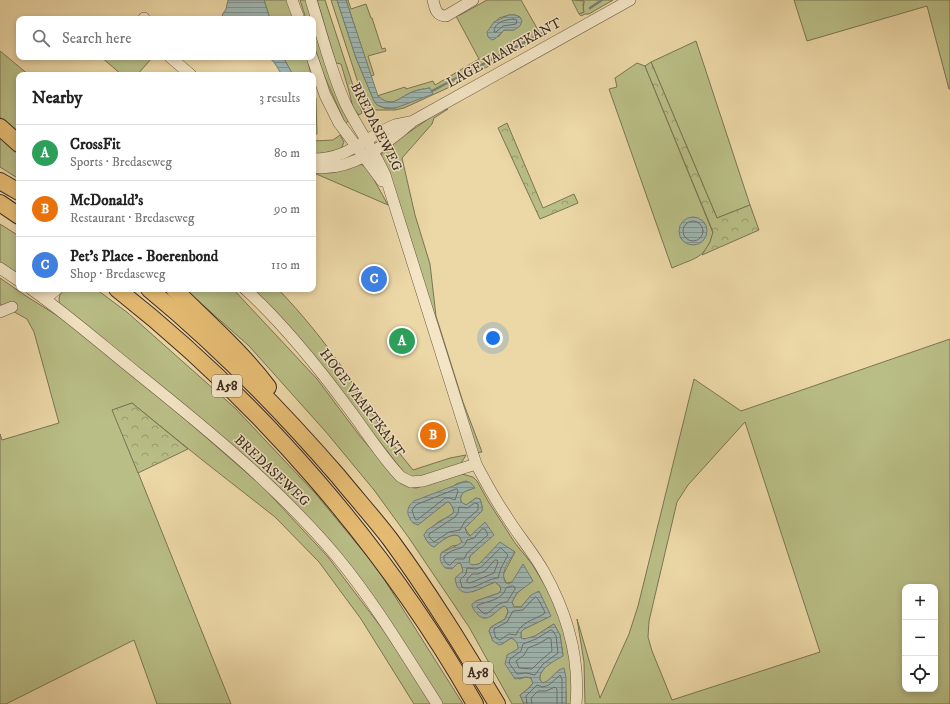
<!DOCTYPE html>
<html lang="en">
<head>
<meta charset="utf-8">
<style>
	body { margin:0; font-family:"IM FELL DW Pica",serif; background:#f2f2f2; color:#222 }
	.controls { position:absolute; right:12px; bottom:12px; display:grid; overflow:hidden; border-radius:8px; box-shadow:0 2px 6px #0003 }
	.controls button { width:36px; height:36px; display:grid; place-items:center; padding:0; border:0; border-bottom:1px solid #e0e0e0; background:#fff; color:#222; font:20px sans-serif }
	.you { position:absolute; left:493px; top:338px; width:14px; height:14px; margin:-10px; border:3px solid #fff; border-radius:50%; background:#1a73e8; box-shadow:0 0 0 6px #1a73e833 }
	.badge { display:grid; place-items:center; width:26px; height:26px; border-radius:50%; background:#0b8043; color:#fff; font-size:13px; font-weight:700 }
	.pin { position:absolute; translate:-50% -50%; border:2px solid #fff; box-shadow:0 1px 4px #0006 }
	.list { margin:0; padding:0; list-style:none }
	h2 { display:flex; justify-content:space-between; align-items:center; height:52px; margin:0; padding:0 16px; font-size:17px }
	h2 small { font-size:13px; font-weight:400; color:#767676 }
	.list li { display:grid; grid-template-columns:26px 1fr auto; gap:12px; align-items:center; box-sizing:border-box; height:56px; padding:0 16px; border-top:1px solid #e0e0e0 }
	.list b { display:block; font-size:15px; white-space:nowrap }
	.list p { margin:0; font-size:13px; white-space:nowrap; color:#767676 }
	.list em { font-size:13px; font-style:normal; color:#767676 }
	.icon { flex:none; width:22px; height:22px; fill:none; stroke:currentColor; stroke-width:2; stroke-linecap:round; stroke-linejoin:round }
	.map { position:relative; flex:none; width:950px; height:704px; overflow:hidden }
	.search { position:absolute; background:#fff; box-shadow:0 2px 6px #0003; left:16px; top:16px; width:300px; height:44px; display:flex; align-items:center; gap:10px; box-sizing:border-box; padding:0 14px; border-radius:8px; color:#767676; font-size:15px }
	.panel { position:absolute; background:#fff; box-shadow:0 2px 6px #0003; left:16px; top:72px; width:300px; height:220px; border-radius:8px }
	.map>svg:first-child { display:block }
	.green { fill:#b9be86; stroke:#7b7454; fill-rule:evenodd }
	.forest { fill:url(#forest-crowns); stroke:#7b7454 }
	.water { fill:url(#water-rules); stroke:#777f79 }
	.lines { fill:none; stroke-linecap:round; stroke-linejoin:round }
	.shore { stroke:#6e706a; stroke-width:1 }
	.stream { stroke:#777f79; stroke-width:2.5 }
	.minor-casing { stroke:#695543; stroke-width:12 }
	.highway-casing { stroke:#3d2a22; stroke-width:18 }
	.minor { stroke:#f3e5c5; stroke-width:11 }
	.highway { stroke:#e6bc73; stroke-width:16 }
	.labels { text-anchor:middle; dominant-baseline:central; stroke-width:3; stroke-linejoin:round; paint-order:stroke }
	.shield { fill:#f3e5c5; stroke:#746253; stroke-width:1 }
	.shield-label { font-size:13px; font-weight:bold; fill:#3d2a22 }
	.street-label { font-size:14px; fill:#3d2a22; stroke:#f3e5c5 }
</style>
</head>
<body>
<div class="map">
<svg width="950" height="704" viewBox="0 0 950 704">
	<defs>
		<pattern id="forest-crowns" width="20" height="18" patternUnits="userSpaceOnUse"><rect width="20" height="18" fill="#b9be86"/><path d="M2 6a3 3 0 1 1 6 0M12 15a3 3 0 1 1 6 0" fill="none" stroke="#989b6d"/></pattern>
		<pattern id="water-rules" width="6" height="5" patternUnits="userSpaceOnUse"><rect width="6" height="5" fill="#9eb7b3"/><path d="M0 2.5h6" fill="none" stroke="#829591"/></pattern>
	</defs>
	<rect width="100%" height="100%" fill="#ecd7a6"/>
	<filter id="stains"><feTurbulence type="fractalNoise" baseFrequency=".005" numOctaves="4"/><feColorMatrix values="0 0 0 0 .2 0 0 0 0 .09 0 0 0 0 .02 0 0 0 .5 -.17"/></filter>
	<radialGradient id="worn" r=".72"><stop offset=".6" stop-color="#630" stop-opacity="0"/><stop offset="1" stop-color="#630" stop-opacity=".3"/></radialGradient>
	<g class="green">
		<path d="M264 0H288L295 19H270Z"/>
		<path d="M300 0H306L312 19H306Z"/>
		<path d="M317 0H325L361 110 362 113 359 115 353 108 349 91 341 64 336 63Z"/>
		<path d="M331 0H337L356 58 374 101 377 105 387 109 430 88C423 89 415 90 408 94 395 101 391 107 377 96L405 87 406 89 433 81 435 85 479 59 456 16 460 15 487 0H521L542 37 452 86 404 108 395 110H377L370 111 364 101ZM509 15H515L520 17 514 30H504L498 37 489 30 499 18Z"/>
		<path d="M346 0H348L351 9 366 4 371 18H372L382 49 385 48 386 51 368 56 374 75 371 76Z"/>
		<path d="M580 0H613L589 14H585L581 16 579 14 584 12 583 9 584 1Z"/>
		<path d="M794 0H950V89H949L927 6 807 41Z"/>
		<path d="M313 22 351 120 345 123 323 73 313 42Z"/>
		<path d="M696 41 750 205 717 218 651 62Z"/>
		<path d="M0 51 29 75H19V135L0 117Z"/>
		<path d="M101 57H148L151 59 137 75H122Z"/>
		<path d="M283 57H307L311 75H293Z"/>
		<path d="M637 63 645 66 713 233C706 259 694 258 672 268L609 89 617 87 615 78ZM694 217 704 222C714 239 692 254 680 237Z"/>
		<path d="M313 84 316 99 317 134 313 135Z"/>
		<path d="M448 109 434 118 432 124 402 158 415 215 430 264 436 316 463 402 482 452 476 453 381 159 382 152 388 144 408 133 441 110Z"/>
		<path d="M0 133 19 151V179L0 167Z"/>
		<path d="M340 135 344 142 342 147 339 150 313 155V141L333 140Z"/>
		<path d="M357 163 367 167 388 205 314 173 341 170Z"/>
		<path d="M0 224 19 236V276L0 262Z"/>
		<path d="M0 278 26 296 69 323 162 399 263 487 328 557 384 631 432 704H414L361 619 319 562 275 517 201 459 132 403 113 410 231 704H157L134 640 6 704H0V434L2 440 59 423 34 332 27 319 0 304Z"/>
		<path d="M66 289H96L128 313 235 408 315 493 377 568 463 704H443L392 626 336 551 60 305C58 298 59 293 66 289Z"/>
		<path d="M185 289H233L317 379 359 435 400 483 408 487 416 488 462 474 473 477 477 481 488 501 515 543 532 564 553 599 568 636 575 680 573 704H566V692L560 669 547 682 543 683 540 680C538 669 554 661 563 655L560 635 554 624C545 628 532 642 521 638V632L524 629 551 616 528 599 521 607H514L512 602 517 593 522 589 512 582 506 583 503 575 515 552 500 543 479 564 472 565 469 562 470 556 480 547 472 535 470 536 465 528 482 511V506L480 499 476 498 466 505 461 502C459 493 464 491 472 489L466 481 456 484 417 525 447 502H449L452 506 454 511 452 515 438 522 424 535C426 540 429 545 434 547 440 542 451 532 459 536L462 542 459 545 452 546 441 553 452 569 458 563H461L463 571 472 592 495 582 500 586 501 590 499 593 476 601 490 617 499 609 504 606 507 608 508 612 505 619 491 627 489 631 493 641 502 644 511 638C516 640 518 643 519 649L507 655 519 679 526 677 531 678 533 683 528 689 520 695 524 704H512L469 627 409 538 374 490 326 432 249 346Z"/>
		<path d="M249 289H278C302 314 324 341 344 370 366 404 387 439 413 470L450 458 466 455 460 465 418 479 406 475 369 428Z"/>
		<path d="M950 339V704H585L584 662 577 619 600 698 629 634 638 606 694 379 741 411ZM745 422 820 652 672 700 652 651 648 637 649 621 677 502 688 485ZM905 587H935V689H905Z"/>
	</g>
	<g class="forest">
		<path d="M572 0 584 1 583 9 584 12 579 14Z"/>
		<path d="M651 62 717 218 750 205 759 230 702 255 710 242 713 232 645 66Z"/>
		<path d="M507 123 543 208 574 194 578 203 540 219 498 128Z"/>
		<path d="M132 403 188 449 138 473 112 410Z"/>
	</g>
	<g class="water">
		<path d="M228 0H264L270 19H226L222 15 226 9Z"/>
		<path d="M337 0H346L378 96C391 107 395 101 408 94 415 90 423 89 430 88L433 94 393 109 382 107 377 105 374 101 356 58Z"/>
		<path d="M509 15H515L520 17 522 21 520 26 514 30H504L495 39 492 40 488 37 487 32 494 22Z"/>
		<path d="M268 57H283L293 75H282L274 62Z"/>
		<circle cx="693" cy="231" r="14"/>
		<path d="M466 481 471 483 475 488C466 491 459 492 461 502L466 505 476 498 480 499 482 506V511L465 528 467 534 470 536 485 522 494 535 470 556 469 562 472 565 479 564 500 542 515 552C509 561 499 573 506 583L509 584 512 582 523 564 533 581 517 593 512 602 514 607H521L531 595 539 591 551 616 524 629 521 632V638L524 639 535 636 554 624 560 635 563 656C554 661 538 669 540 680L543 683C552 680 555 670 564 668L566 678V704H524L520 695 528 689 533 683 531 678 526 677 515 679 505 664 507 655 518 649C518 643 516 640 511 638L502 644 499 645 493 641 489 631 491 627 505 619 508 612 507 608 504 606C495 611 488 624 478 615 475 611 472 609 472 604L476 601 499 593 501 590 500 586 495 582C480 588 458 604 455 578L463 571 461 564 458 563 452 569 445 568C441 563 439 560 441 553 446 550 459 545 462 542L459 536C451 532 440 542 434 547 429 545 426 540 424 535L427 530 452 514 454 511 452 506 449 502H447L418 525 413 523C407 516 405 508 414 501Z"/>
	</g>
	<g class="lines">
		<g class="shore">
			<path d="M513 19 517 20 516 24 503 26 496 32H494C494 22 505 20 513 19Z"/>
			<circle cx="693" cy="231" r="10"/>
			<path d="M457 489 458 491 455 500 450 498H445L417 520 415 519 412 510 416 505Z"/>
			<path d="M475 503 478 504V510L465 521 460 530 449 532 434 542 429 537V534L455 517 458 513 459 507 467 508Z"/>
			<path d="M482 529H485L488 535 467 553 464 559H456L450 565 447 564 444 560V556C447 554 451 551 454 550 461 548 464 548 467 540L474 538Z"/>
			<path d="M501 548 508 555 501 568 498 578C487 578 473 592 462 587L460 580 466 574 467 568 476 569 481 567Z"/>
			<path d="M495 560H497L498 562 494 573 470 583 467 582V580L472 574H478L485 571Z"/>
			<path d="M513 586 515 587V589L507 602C498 602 493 610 486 614L483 613 477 607 478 605C488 601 503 600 506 588Z"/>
			<path d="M536 597 538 599 545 612 544 614C533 620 520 623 516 635L509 634 500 640 496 638 494 632V629L507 622 513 611 523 610 531 601Z"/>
			<path d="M551 630 553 631 556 636 558 653 543 664 535 675 526 673 517 674 509 663 510 659 521 651 523 644 536 639Z"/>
			<path d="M549 638 551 639 552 651 540 661 532 669 519 668 516 661 524 655 528 648 538 644Z"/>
			<path d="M527 704 526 696 537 685 543 687 549 685 560 675 562 679V704"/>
			<path d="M532 704 531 698 538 691H546L555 687 557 689V704"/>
		</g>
		<g class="stream">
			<path d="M590 8 602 0"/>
			<path d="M432 91 546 31"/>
		</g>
		<g class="minor-casing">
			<g id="minor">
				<path d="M292 0 299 19"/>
				<path d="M311 0C322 35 331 72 346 105 358 129 374 150 385 175L476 464C485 481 494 498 505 514 517 534 533 552 544 572 567 613 580 657 576 704"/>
				<path d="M433 0C435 8 436 16 446 16L473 0"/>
				<path d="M144 18V19"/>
				<path d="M170 57 191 75"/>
				<path d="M312 57 325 95 339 123 382 181"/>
				<path d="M313 159C350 159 364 137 395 125 400 124 405 123 410 122"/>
				<path d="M313 167C350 173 387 144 413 121L630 0"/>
				<path d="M0 268 19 281"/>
				<path d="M31 289C68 315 102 345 137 373 208 430 279 488 337 557 375 603 405 654 437 704"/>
				<path d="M245 289C284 324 318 367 349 409 365 430 383 459 401 477L411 482 423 481 476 464"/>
				<path d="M45 299 57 289"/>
				<path d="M0 312 12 307"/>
			</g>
		</g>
		<g class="highway-casing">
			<g id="highway">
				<path d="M0 127 19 144"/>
				<path d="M0 181 19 192"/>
				<path d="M0 203 19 216"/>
				<path d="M117 289C259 401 386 547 475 704"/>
				<path d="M149 289C217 345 280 409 338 476 355 497 374 518 390 539 429 592 463 648 497 704"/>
				<path d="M174 289C206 321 241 351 268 387"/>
			</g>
		</g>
		<use href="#minor" class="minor"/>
		<use href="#highway" class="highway"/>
	</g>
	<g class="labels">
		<g class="shield">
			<rect x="212" y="375" width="30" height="22" rx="3"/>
			<rect x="463" y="662" width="30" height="22" rx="3"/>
		</g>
		<g class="shield-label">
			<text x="227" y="386">A58</text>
			<text x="478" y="673">A58</text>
		</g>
		<g class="street-label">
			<text transform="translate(504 53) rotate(-29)">LAGE VAARTKANT</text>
			<text transform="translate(376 127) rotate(63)">BREDASEWEG</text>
			<text transform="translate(362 403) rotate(53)">HOGE VAARTKANT</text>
			<text transform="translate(272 471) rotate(43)">BREDASEWEG</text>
		</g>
	</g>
	<rect width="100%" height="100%" filter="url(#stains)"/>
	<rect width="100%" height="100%" fill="url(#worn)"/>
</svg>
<div class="controls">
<button>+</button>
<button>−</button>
<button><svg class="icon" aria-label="locate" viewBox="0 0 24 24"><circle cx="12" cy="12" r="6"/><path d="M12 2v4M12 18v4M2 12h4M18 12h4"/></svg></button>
</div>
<div class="you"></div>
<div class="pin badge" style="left:402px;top:341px;background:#2e9e5b">A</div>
<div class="pin badge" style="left:433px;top:435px;background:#e8710a">B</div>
<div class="pin badge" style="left:374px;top:279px;background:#3f7fe0">C</div>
<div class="search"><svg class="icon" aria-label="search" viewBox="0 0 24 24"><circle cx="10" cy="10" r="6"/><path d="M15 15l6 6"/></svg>Search here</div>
<section class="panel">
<h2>Nearby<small>3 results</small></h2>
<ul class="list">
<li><span class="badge" style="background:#2e9e5b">A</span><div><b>CrossFit</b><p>Sports · Bredaseweg</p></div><em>80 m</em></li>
<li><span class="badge" style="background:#e8710a">B</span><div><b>McDonald's</b><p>Restaurant · Bredaseweg</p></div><em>90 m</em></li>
<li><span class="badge" style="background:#3f7fe0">C</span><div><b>Pet's Place - Boerenbond</b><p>Shop · Bredaseweg</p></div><em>110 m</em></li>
</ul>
</section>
</div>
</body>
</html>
